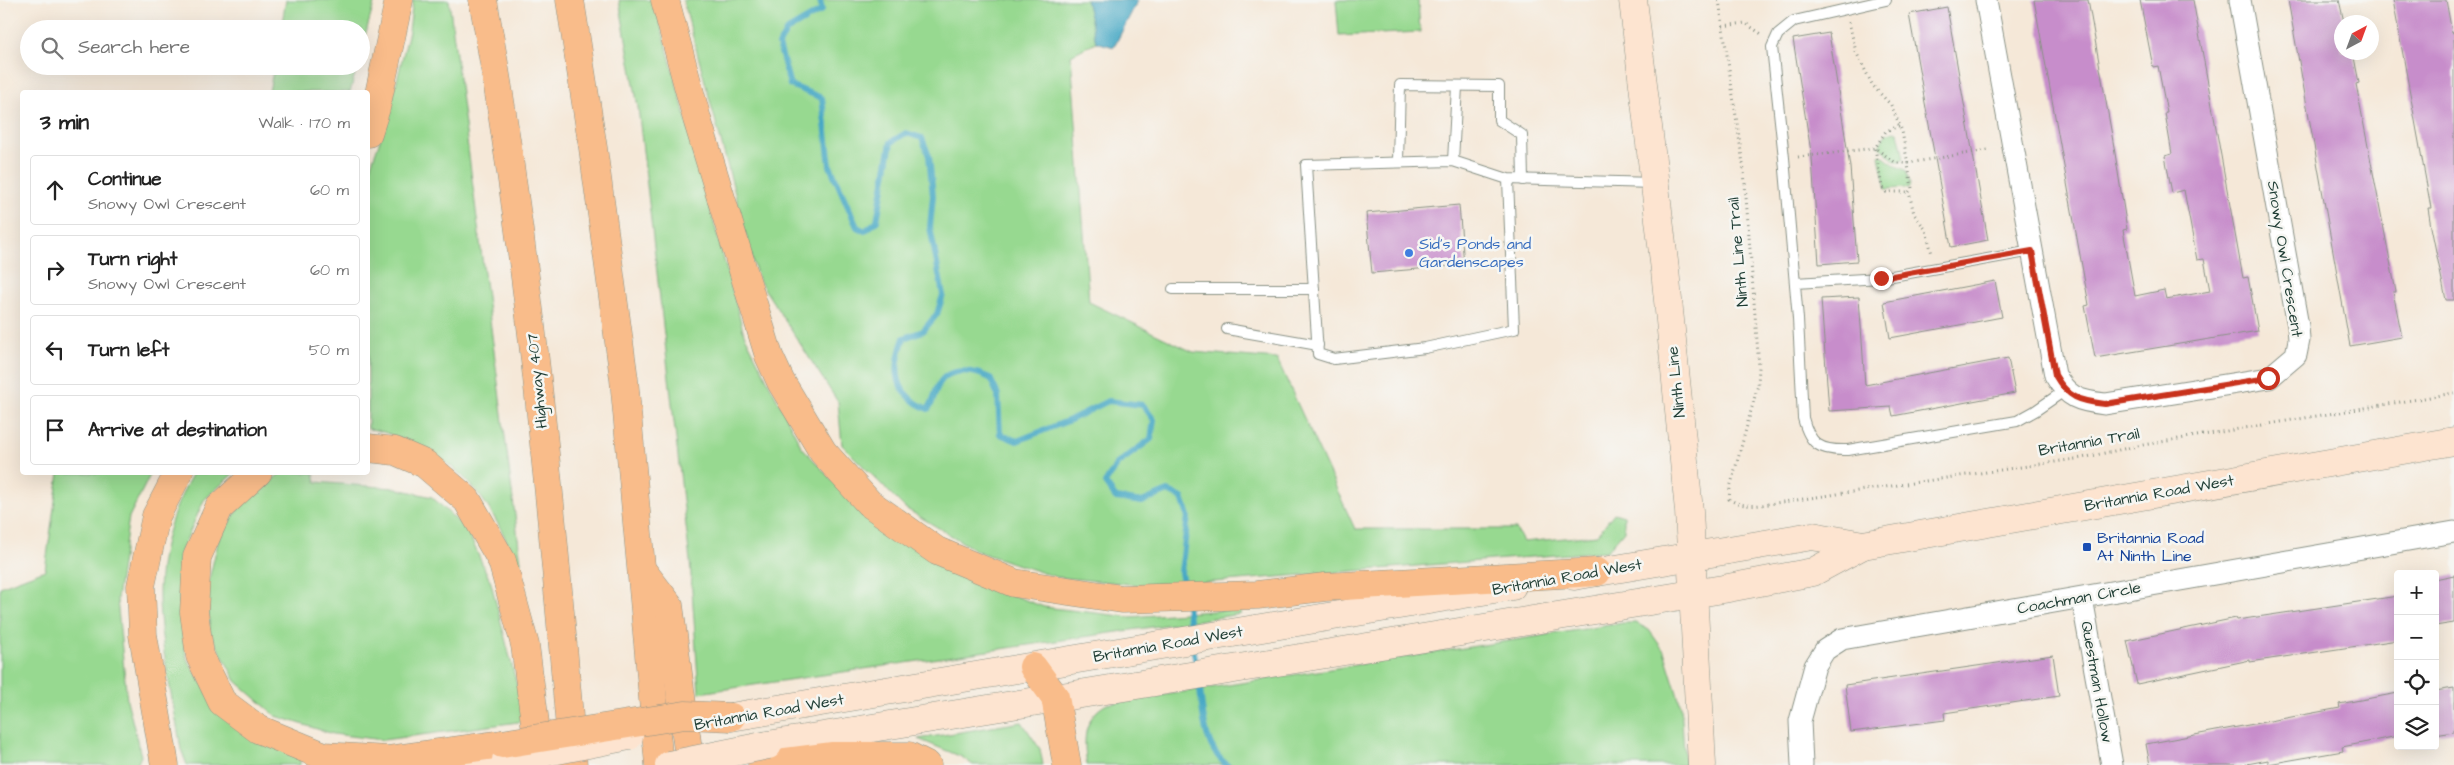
<!DOCTYPE html>
<html lang="en">
<head>
<meta charset="utf-8">
<style>
	body { margin:0; font-family:"Architects Daughter",sans-serif; background:#f6f6f6; color:#222 }
	.controls { position:absolute; right:15px; bottom:15px; display:grid; overflow:hidden; border-radius:5px; box-shadow:0 5px 20px #0002 }
	.controls button { width:45px; height:45px; display:grid; place-items:center; padding:0; border:0; border-bottom:1px solid #e0e0e0; background:#fff; color:#222; font:25px sans-serif }
	.compass { position:absolute; left:2334px; top:15px; width:45px; height:45px; border-radius:50%; background:#fff; box-shadow:0 5px 20px #0002; rotate:41deg }
	.stop { position:absolute; width:15px; height:15px; margin:-11px; border:4px solid #c8321e; border-radius:50%; background:#fff }
	.stop.end { background:#c8321e; border-color:#fff; box-shadow:0 1px 5px #0008 }
	.list { margin:0; padding:0; list-style:none }
	h2 { display:flex; justify-content:space-between; align-items:center; height:65px; margin:0; padding:0 20px; font-size:21px }
	h2 small { font-size:16px; font-weight:400; color:#767676 }
	.list li { display:grid; grid-template-columns:32px 1fr auto; gap:15px; align-items:center; box-sizing:border-box; height:70px; margin:0 10px 10px; padding:0 10px; border:1px solid #e0e0e0; border-radius:5px }
	.list b { display:block; font-size:19px; white-space:nowrap }
	.list p { margin:0; font-size:16px; white-space:nowrap; color:#767676 }
	.list em { font-size:16px; font-style:normal; color:#767676 }
	.icon { flex:none; width:28px; height:28px; fill:none; stroke:currentColor; stroke-width:2; stroke-linecap:round; stroke-linejoin:round }
	.map { position:relative; flex:none; width:2454px; height:765px; overflow:hidden }
	.search { position:absolute; background:#fff; box-shadow:0 5px 20px #0002; left:20px; top:20px; width:350px; height:55px; display:flex; align-items:center; gap:12px; box-sizing:border-box; padding:0 18px; border-radius:28px; color:#767676; font-size:19px }
	.panel { position:absolute; background:#fff; box-shadow:0 5px 20px #0002; left:20px; top:90px; width:350px; height:385px; border-radius:5px }
	.map>svg:first-child { display:block }
	.green { fill:#97d990; stroke:#5b8b62 }
	.water { fill:#44a7c4; stroke:#32727c }
	.lines { fill:none; stroke-linecap:round; stroke-linejoin:round }
	.stream { stroke:#44a7c4; stroke-width:6 }
	.building { fill:#c78dcb }
	.service-casing { stroke:#8a9286; stroke-width:12 }
	.minor-casing { stroke:#8a9286; stroke-width:23 }
	.secondary-casing { stroke:#8a9286; stroke-width:29 }
	.motorway-casing { stroke:#8a9286; stroke-width:29 }
	.path { stroke:#8a9286; stroke-width:3; stroke-dasharray:1 4; stroke-linecap:butt }
	.service { stroke:#fff; stroke-width:10 }
	.minor { stroke:#fff; stroke-width:21 }
	.secondary { stroke:#fde4d0; stroke-width:28 }
	.motorway { stroke:#f9bc8a; stroke-width:28 }
	.secondary-bridge-casing { stroke:#8a9286; stroke-width:29; stroke-linecap:butt }
	.motorway-bridge-casing { stroke:#8a9286; stroke-width:29; stroke-linecap:butt }
	.secondary-bridge { stroke:#fde4d0; stroke-width:28 }
	.motorway-bridge { stroke:#f9bc8a; stroke-width:28 }
	.route { stroke:#c8321e; stroke-width:6 }
	.shop-dot { fill:#3f7fe0; stroke:#f6f6f2; stroke-width:2 }
	.transit-dot { fill:#1a4fb4; stroke:#f6f6f2; stroke-width:2 }
	.labels { text-anchor:middle; dominant-baseline:central; stroke-width:5; stroke-linejoin:round; paint-order:stroke }
	.shop-label { font-size:16px; fill:#366cbe; stroke:#f6f6f2; text-anchor:start }
	.street-label { font-size:16px; fill:#1f3d34; stroke:#f6f6f2 }
	.transit-label { font-size:16px; fill:#164399; stroke:#f6f6f2; text-anchor:start }
</style>
</head>
<body>
<div class="map">
<svg width="2454" height="765" viewBox="0 0 2454 765">
	<rect width="100%" height="100%" fill="#f6f6f2"/>
	<filter id="ink" filterUnits="userSpaceOnUse"><feTurbulence type="fractalNoise" baseFrequency=".02" numOctaves="2"/><feDisplacementMap in="SourceGraphic" scale="10" xChannelSelector="R" yChannelSelector="G"/><feConvolveMatrix kernelMatrix="1 2 1 2 8 2 1 2 1" color-interpolation-filters="sRGB"/></filter>
	<filter id="wash" filterUnits="userSpaceOnUse"><feTurbulence type="fractalNoise" baseFrequency=".0096" numOctaves="4" result="noise"/><feDisplacementMap in="SourceGraphic" scale="20" xChannelSelector="R" yChannelSelector="G"/><feGaussianBlur stdDeviation="1.12" result="paint"/><feColorMatrix in="noise" values="0 0 0 0 0 0 0 0 0 0 0 0 0 0 0 0 0 1.4 0 .05"/><feComposite in="paint" operator="in"/></filter>
	<g filter="url(#wash)">
		<rect width="100%" height="100%" fill="#f5e8d8"/>
		<g class="green">
			<path d="M286 0H375L361 50V29H281Z"/>
			<path d="M413 0H449L521 562 517 564C492 506 469 467 408 442 394 436 382 430 368 429V174L388 117 409 31Z"/>
			<path d="M619 0H654L744 334 801 446 859 510 946 570 1044 607 1130 617 1239 609 1241 614 699 693 690 561 638 107Z"/>
			<path d="M683 0H1087L1096 42 1071 55 1089 302 1193 352 1277 359 1355 529H1516L1523 542 1597 535 1614 513 1624 516V531L1607 551 1213 582 1140 585 1056 577 979 552 905 508 842 445 838 402 758 279Z"/>
			<path d="M1336 0H1418L1420 32 1339 36Z"/>
			<path d="M274 66H357L350 92H269Z"/>
			<path d="M1894 131 1898 132 1904 158 1901 161H1895L1879 146 1886 134Z"/>
			<path d="M1881 155 1896 166 1906 170 1910 185 1908 188 1886 189 1879 156Z"/>
			<path d="M283 472 314 473 316 482 394 488 432 497 467 530 491 583 526 721 383 740 333 734 276 716 236 681 210 633 207 588 219 538 245 499Z"/>
			<path d="M59 473H151L129 517 117 599 127 700 141 756 137 765H0V587L45 570Z"/>
			<path d="M193 473H234L204 500 179 556 180 614 187 659 220 712 300 757V765H187L181 749C174 705 163 660 160 616 155 568 169 514 193 473Z"/>
			<path d="M1623 623H1636L1649 630 1664 651 1681 706 1685 765H1087C1083 740 1083 717 1107 704Z"/>
			<path d="M1022 722 1040 749 1043 765H973L962 757 918 739Z"/>
		</g>
		<path class="water" d="M1086 0H1138L1114 47 1096 42Z"/>
		<g class="lines">
			<g class="stream">
				<path d="M820 0 822 10 786 31 779 45 790 85 822 98 830 166 857 227 865 231 877 221 891 142 906 133 922 138 929 156 933 196 930 227 943 295 937 314 923 331 904 338C892 370 894 395 928 409 935 401 934 392 939 384 950 365 975 371 990 378L998 395 1000 434 1017 441 1070 420 1108 401 1143 405 1154 420 1151 439 1117 464 1105 483 1116 498 1142 502 1168 491 1182 498 1188 516 1181 572 1184 590"/>
				<path d="M1187 605 1191 634"/>
				<path d="M1193 647 1197 669"/>
				<path d="M1199 681C1203 709 1202 747 1227 765"/>
			</g>
		</g>
		<g id="blocks">
			<g class="building">
				<path d="M2034 0H2088L2114 147 2127 229 2123 230 2135 296 2164 290 2166 299 2210 291 2204 259 2197 260 2184 190 2172 193 2165 156 2172 154 2165 113H2167L2158 66 2153 67 2140 0H2193L2243 278 2248 277 2258 331 2095 358 2085 306 2089 305Z"/>
				<path d="M2288 0H2339L2344 22H2342V52H2353L2359 83 2356 84 2396 292H2393L2402 337 2350 346Z"/>
				<path d="M2393 0H2446L2452 33 2454 32V300H2446L2431 227 2428 208H2431Z"/>
				<path d="M1947 7 1988 240 1951 247 1909 14Z"/>
				<path d="M1829 33 1850 167 1857 261 1819 264 1812 158 1793 39Z"/>
				<path d="M1459 205 1464 265 1372 273 1366 213Z"/>
				<path d="M1995 281 2002 317 1890 338 1884 302Z"/>
				<path d="M1859 297 1865 385 2008 358 2015 393 1893 416 1891 407 1829 411 1821 299Z"/>
				<path d="M2454 575V623L2435 626V579Z"/>
				<path d="M2398 596V640L2250 662V660L2137 684 2127 641 2236 618 2237 620Z"/>
				<path d="M2053 655 2059 696 1944 713 1945 720 1851 732 1845 685Z"/>
				<path d="M2454 688V732L2435 735V691Z"/>
				<path d="M2398 693V736L2342 747 2343 751 2268 764V760L2242 765H2150L2146 744 2340 708 2339 704Z"/>
			</g>
		</g>
	</g>
	<g filter="url(#ink)">
		<use href="#blocks" fill-opacity="0" stroke="#8a9286" stroke-width="1"/>
		<g class="lines">
			<g class="service-casing">
				<g id="service">
					<path d="M1886 0 1794 21 1778 34 1772 47 1784 158 1798 319 1803 418C1810 445 1820 451 1848 450L2017 421 2035 411 2064 391"/>
					<path d="M1398 161 1400 85 1499 86V120L1522 135 1523 180"/>
					<path d="M1453 161 1457 86"/>
					<path d="M1508 179 1514 329 1425 348 1334 359 1318 354 1306 165 1453 161 1508 179 1654 183"/>
					<path d="M1795 283 1881 278 2032 251"/>
					<path d="M1173 289H1314"/>
					<path d="M1227 329 1318 345"/>
				</g>
			</g>
			<g class="minor-casing">
				<g id="minor">
					<path d="M1986 0 2055 375C2068 398 2079 401 2105 404L2269 378 2296 355 2299 340 2298 326 2240 0"/>
					<path d="M2082 598 2112 765"/>
					<path d="M1802 765 1800 721 1815 666 1825 650 1842 639 2454 532"/>
				</g>
			</g>
			<g class="secondary-casing">
				<g id="secondary">
					<path d="M1633 0 1665 270 1689 511 1702 765"/>
					<path d="M1574 576 1812 536 1863 545"/>
					<path d="M731 717 1512 586"/>
					<path d="M768 745 1723 589 1813 572 1863 545 2454 441"/>
					<path d="M473 765 506 760"/>
				</g>
			</g>
			<g class="motorway-casing">
				<g id="motorway">
					<path d="M483 0C529 253 552 509 573 765"/>
					<path d="M570 0 593 148 624 379 659 765"/>
					<path d="M665 0 697 119 769 356 781 382 823 452 869 503 937 551 1014 583 1122 599 1257 595 1325 587 1597 572"/>
					<path d="M368 133 376 108 399 0"/>
					<path d="M368 448 395 451 425 464 467 500 502 561 525 645 540 762"/>
					<path d="M258 472 219 508 197 557 194 612 200 656 222 702 258 729 324 756 387 760 502 744"/>
					<path d="M642 570 669 605 690 765"/>
					<path d="M1033 667 1055 697 1067 765"/>
					<path d="M165 765 143 635 141 586 156 516 179 472"/>
					<path d="M762 765 833 756H909L927 765"/>
				</g>
			</g>
			<g class="path">
				<path d="M1719 0 1744 171 1759 367 1758 385 1730 488 1729 499C1745 510 1765 504 1783 502L2082 458 2137 446 2454 393"/>
				<path d="M1849 22 1856 52 1873 86 1891 105 1902 131 1912 188 1909 192 1914 214 1926 230 1932 254"/>
				<path d="M1723 26 1745 23 1763 35"/>
				<path d="M1899 126 1886 131 1875 148 1882 187 1886 192H1909"/>
				<path d="M1798 157 1875 148 1896 163H1908L1988 150"/>
			</g>
			<use href="#service" class="service"/>
			<use href="#minor" class="minor"/>
			<use href="#secondary" class="secondary"/>
			<use href="#motorway" class="motorway"/>
			<g class="secondary-bridge-casing">
				<g id="secondary-bridge">
					<path d="M506 760 629 736"/>
					<path d="M669 765 768 745"/>
				</g>
			</g>
			<g class="motorway-bridge-casing">
				<path id="motorway-bridge" d="M502 744 685 715 731 717"/>
			</g>
			<use href="#secondary-bridge" class="secondary-bridge"/>
			<use href="#motorway-bridge" class="motorway-bridge"/>
		</g>
	</g>
	<g class="lines" filter="url(#ink)">
		<path class="route" d="M1881 278 2032 251 2055 375C2068 398 2079 401 2105 404L2268 378"/>
	</g>
	<circle class="shop-dot" cx="1409" cy="253" r="5"/>
	<rect class="transit-dot" x="2082" y="542" width="10" height="10" rx="2.5"/>
	<g class="labels">
		<g class="shop-label">
			<text x="1419" y="244">Sid's Ponds and<tspan x="1419" dy="18">Gardenscapes</tspan></text>
		</g>
		<g class="street-label">
			<text transform="translate(1738 252) rotate(-95)">Ninth Line Trail</text>
			<text transform="translate(2285 259) rotate(81)">Snowy Owl Crescent</text>
			<text transform="translate(537 381) rotate(-96)">Highway 407</text>
			<text transform="translate(1676 382) rotate(-96)">Ninth Line</text>
			<text transform="translate(2089 442) rotate(-10)">Britannia Trail</text>
			<text transform="translate(2159 493) rotate(-10)">Britannia Road West</text>
			<text transform="translate(1567 577) rotate(-10)">Britannia Road West</text>
			<text transform="translate(2079 598) rotate(-10)">Coachman Circle</text>
			<text transform="translate(1168 644) rotate(-10)">Britannia Road West</text>
			<text transform="translate(2097 682) rotate(80)">Questman Hollow</text>
			<text transform="translate(769 712) rotate(-10)">Britannia Road West</text>
		</g>
		<g class="transit-label">
			<text x="2097" y="538">Britannia Road<tspan x="2097" dy="18">At Ninth Line</tspan></text>
		</g>
	</g>
</svg>
<div class="controls">
<button>+</button>
<button>−</button>
<button><svg class="icon" aria-label="locate" viewBox="0 0 24 24"><circle cx="12" cy="12" r="6"/><path d="M12 2v4M12 18v4M2 12h4M18 12h4"/></svg></button>
<button><svg class="icon" aria-label="layers" viewBox="0 0 24 24"><path d="M12 4l9 5-9 5-9-5zM3 14l9 5 9-5"/></svg></button>
</div>
<svg class="compass" viewBox="-18 -18 36 36"><path d="M0-13l5 13h-10z" fill="#e53935"/><path d="M0 13l5-13h-10z" fill="#767676"/></svg>
<div class="stop" style="left:2268px;top:378px"></div>
<div class="stop end" style="left:1881px;top:278px"></div>
<div class="search"><svg class="icon" aria-label="search" viewBox="0 0 24 24"><circle cx="10" cy="10" r="6"/><path d="M15 15l6 6"/></svg>Search here</div>
<section class="panel">
<h2>3 min<small>Walk · 170 m</small></h2>
<ul class="list">
<li><svg class="icon" aria-label="ahead" viewBox="0 0 24 24"><path d="M12 20V5M6 11l6-6 6 6"/></svg><div><b>Continue</b><p>Snowy Owl Crescent</p></div><em>60 m</em></li>
<li><svg class="icon" aria-label="right" viewBox="0 0 24 24"><path d="M7 20v-9h11M14 6l5 5-5 5"/></svg><div><b>Turn right</b><p>Snowy Owl Crescent</p></div><em>60 m</em></li>
<li><svg class="icon" aria-label="left" viewBox="0 0 24 24"><path d="M17 20v-9H6M10 6l-5 5 5 5"/></svg><div><b>Turn left</b></div><em>50 m</em></li>
<li><svg class="icon" aria-label="arrive" viewBox="0 0 24 24"><path d="M6 21V4h12l-3 4 3 4H6"/></svg><div><b>Arrive at destination</b></div></li>
</ul>
</section>
</div>
</body>
</html>
